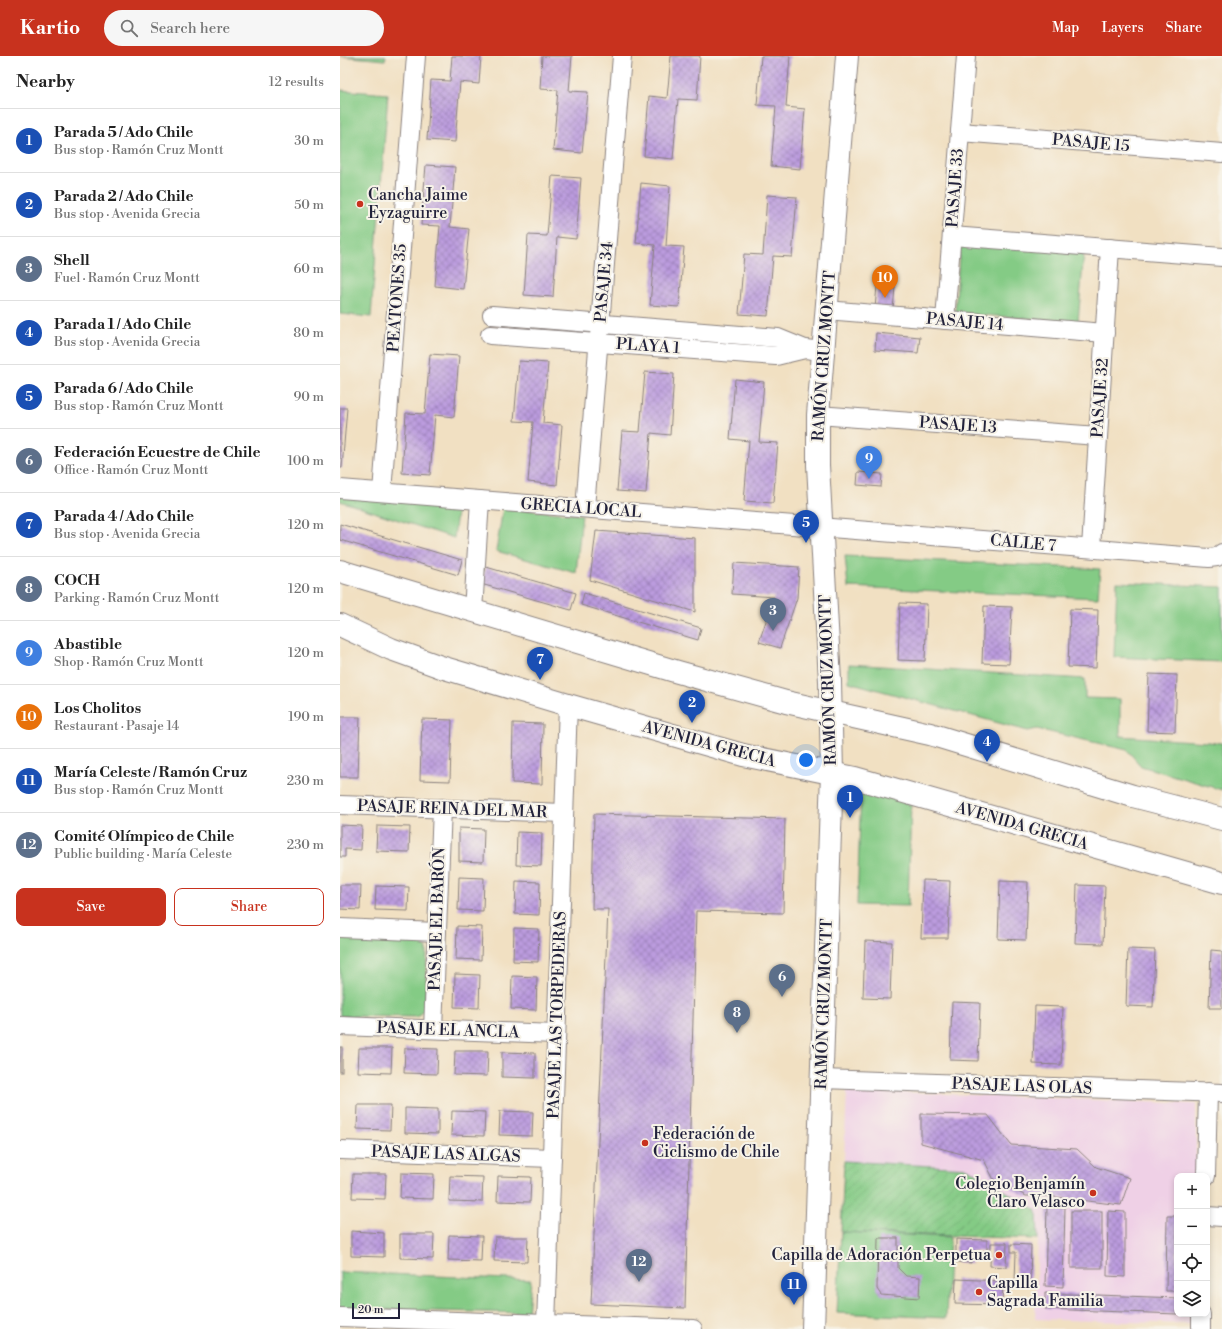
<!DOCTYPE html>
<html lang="en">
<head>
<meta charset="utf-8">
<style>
	body { margin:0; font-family:"Libre Bodoni",serif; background:#f6f6f6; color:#222 }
	.controls { position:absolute; right:12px; bottom:12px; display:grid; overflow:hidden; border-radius:8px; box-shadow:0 2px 6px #0003 }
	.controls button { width:36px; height:36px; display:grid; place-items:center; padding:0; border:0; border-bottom:1px solid #e0e0e0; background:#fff; color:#222; font:20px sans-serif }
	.scale { position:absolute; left:12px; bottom:10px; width:48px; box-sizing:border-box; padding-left:4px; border:2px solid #22223b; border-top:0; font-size:11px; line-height:14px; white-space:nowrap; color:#22223b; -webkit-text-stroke:3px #f7f3e8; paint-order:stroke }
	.you { position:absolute; left:466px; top:704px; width:14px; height:14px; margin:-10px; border:3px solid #fff; border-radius:50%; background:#1a73e8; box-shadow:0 0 0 6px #1a73e833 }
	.badge { display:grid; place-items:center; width:26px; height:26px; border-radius:50%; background:#c8321e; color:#fff; font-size:13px; font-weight:700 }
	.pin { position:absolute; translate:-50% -33px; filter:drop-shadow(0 1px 2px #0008) }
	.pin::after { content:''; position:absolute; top:21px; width:14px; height:12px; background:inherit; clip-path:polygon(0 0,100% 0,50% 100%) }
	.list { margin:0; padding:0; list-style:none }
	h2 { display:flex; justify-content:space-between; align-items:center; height:52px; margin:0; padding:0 16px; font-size:17px }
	h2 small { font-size:13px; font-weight:400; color:#767676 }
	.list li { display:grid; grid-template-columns:26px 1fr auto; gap:12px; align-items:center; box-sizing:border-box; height:64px; padding:0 16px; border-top:1px solid #e0e0e0 }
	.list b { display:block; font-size:15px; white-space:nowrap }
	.list p { margin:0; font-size:13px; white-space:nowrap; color:#767676 }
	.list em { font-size:13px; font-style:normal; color:#767676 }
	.actions { display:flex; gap:8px; padding:12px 16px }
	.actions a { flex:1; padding:9px 0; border:1px solid #c8321e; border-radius:8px; text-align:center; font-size:14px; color:#c8321e }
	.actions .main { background:#c8321e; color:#fff }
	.icon { flex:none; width:22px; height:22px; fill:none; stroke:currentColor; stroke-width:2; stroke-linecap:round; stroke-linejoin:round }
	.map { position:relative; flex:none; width:882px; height:1273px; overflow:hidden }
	header { display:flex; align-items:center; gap:24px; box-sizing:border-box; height:56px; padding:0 20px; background:#c8321e; color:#fff }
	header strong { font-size:19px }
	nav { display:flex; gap:22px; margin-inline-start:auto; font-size:14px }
	.search { width:280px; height:36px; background:#f6f6f6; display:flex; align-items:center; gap:10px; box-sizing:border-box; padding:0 14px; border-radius:22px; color:#767676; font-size:15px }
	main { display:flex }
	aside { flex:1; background:#fff }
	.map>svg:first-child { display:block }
	.built { fill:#efd0e6 }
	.green { fill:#84cb85; stroke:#537660 }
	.garden { fill:url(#garden-furrows); stroke:#537660 }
	.building { fill:url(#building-cross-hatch) }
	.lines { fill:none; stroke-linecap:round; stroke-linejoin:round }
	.street-casing { stroke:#8a817e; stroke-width:20 }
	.secondary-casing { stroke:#8a817e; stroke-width:24 }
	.primary-casing { stroke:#8a817e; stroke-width:24 }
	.street { stroke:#fff; stroke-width:18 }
	.secondary { stroke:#fff; stroke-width:22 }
	.primary { stroke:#fff; stroke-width:22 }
	.poi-dot { fill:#c8321e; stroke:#f7f3e8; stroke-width:1.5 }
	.labels { text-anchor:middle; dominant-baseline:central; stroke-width:4; stroke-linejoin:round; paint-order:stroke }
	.street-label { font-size:16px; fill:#22223b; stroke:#f7f3e8 }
	.poi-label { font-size:16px; fill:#22223b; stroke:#f7f3e8; text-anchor:start }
</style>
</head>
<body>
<header>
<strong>Kartio</strong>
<div class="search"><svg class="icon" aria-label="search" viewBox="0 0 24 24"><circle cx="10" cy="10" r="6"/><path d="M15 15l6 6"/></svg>Search here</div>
<nav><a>Map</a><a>Layers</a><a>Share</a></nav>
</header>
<main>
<aside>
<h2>Nearby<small>12 results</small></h2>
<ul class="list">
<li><span class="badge" style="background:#1a4fb4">1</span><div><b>Parada 5 / Ado Chile</b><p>Bus stop · Ramón Cruz Montt</p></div><em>30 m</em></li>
<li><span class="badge" style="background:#1a4fb4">2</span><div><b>Parada 2 / Ado Chile</b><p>Bus stop · Avenida Grecia</p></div><em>50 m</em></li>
<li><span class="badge" style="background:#5c6f8a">3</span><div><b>Shell</b><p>Fuel · Ramón Cruz Montt</p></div><em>60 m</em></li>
<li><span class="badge" style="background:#1a4fb4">4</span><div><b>Parada 1 / Ado Chile</b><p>Bus stop · Avenida Grecia</p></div><em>80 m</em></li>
<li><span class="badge" style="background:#1a4fb4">5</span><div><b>Parada 6 / Ado Chile</b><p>Bus stop · Ramón Cruz Montt</p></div><em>90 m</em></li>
<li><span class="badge" style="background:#5c6f8a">6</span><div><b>Federación Ecuestre de Chile</b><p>Office · Ramón Cruz Montt</p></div><em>100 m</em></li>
<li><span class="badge" style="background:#1a4fb4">7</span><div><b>Parada 4 / Ado Chile</b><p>Bus stop · Avenida Grecia</p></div><em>120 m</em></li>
<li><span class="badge" style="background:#5c6f8a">8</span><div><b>COCH</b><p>Parking · Ramón Cruz Montt</p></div><em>120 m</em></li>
<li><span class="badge" style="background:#3f7fe0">9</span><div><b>Abastible</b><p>Shop · Ramón Cruz Montt</p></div><em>120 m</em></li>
<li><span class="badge" style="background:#e8710a">10</span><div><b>Los Cholitos</b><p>Restaurant · Pasaje 14</p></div><em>190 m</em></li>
<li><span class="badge" style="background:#1a4fb4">11</span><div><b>María Celeste / Ramón Cruz</b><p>Bus stop · Ramón Cruz Montt</p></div><em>230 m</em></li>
<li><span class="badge" style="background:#5c6f8a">12</span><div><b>Comité Olímpico de Chile</b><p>Public building · María Celeste</p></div><em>230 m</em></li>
</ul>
<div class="actions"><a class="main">Save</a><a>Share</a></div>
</aside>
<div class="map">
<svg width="882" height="1273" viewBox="0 0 882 1273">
	<defs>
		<pattern id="garden-furrows" width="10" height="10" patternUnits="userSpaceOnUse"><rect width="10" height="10" fill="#84cb85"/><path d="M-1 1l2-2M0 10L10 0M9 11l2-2" fill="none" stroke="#72ae74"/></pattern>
		<pattern id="building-cross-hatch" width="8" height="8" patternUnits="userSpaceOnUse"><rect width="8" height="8" fill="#bb9bde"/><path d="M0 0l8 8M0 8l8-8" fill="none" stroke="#987eb5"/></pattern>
	</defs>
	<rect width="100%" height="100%" fill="#f7f3e8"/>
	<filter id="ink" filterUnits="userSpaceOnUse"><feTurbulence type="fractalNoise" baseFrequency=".025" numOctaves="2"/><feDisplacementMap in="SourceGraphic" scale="8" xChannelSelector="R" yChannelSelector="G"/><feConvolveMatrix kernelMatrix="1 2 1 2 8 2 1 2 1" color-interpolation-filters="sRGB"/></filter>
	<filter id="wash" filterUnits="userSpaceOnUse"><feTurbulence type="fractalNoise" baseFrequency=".012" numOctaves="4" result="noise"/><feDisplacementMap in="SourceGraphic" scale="16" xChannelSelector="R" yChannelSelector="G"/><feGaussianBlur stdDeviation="0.9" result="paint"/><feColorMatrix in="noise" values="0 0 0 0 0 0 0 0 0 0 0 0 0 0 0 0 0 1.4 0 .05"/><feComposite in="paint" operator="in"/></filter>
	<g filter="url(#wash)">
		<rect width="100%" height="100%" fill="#f1e0c2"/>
		<path class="built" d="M507 1034 856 1048V1120H837V1258H852V1268L695 1263 698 1183 697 1155 628 1112 504 1105Z"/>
		<g class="green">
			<path d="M0 0H46L45 4Z"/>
			<path d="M0 34 48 38 31 261 0 258Z"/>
			<path d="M620 187 744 196 738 266 615 257Z"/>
			<path d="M0 435 118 448 114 482 0 445Z"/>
			<path d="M163 452 242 459 236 517 156 495Z"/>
			<path d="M505 500 760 513 758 542 508 531Z"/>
			<path d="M777 526 882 531V606L774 601Z"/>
			<path d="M509 608 745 623V642L780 643V680L882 687V734L801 710 787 694 697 673 688 675 509 626Z"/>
			<path d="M521 733 571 747 568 850 517 849Z"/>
			<path d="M0 881 77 882 87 893 85 953 78 961 0 960Z"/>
			<path d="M501 1176 610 1181 606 1262 497 1257Z"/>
			<path d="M0 1216 191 1224 188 1257 0 1253Z"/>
		</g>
		<path class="garden" d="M504 1105 628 1112 697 1155 698 1183 501 1176Z"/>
		<g id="blocks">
			<g class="building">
				<path d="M112 0H141L139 28 120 26 115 86 87 84 91 24 110 25Z"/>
				<path d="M202 0H232L229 35 248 36 242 97 213 94 218 34 200 33Z"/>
				<path d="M331 0H360L357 44 338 43 333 103 304 100 309 40 327 42Z"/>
				<path d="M421 0H450L446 51 465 53 460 113 431 110 436 50 417 49Z"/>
				<path d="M86 109 115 111 110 171 129 173 123 233 95 230 100 170 81 169Z"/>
				<path d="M212 120 241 122 236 183 217 181 213 241 184 239 188 179 207 180Z"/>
				<path d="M301 127 330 130 326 190 344 191 339 251 310 249 315 189 296 187Z"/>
				<path d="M427 139 457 141 452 201 433 200 428 260 399 258 404 198 423 199Z"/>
				<path d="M537 230 555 231 553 254 535 252Z"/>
				<path d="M536 277 580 281 578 297 535 294Z"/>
				<path d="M90 298 119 300 114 361 95 359 90 419 62 417 66 357 85 358Z"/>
				<path d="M179 305 208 307 203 367 222 369 217 429 188 426 193 366 174 365Z"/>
				<path d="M305 316 334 318 330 379 311 377 306 437 277 435 282 375 300 376Z"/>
				<path d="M395 323 424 326 419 386 438 387 433 447 404 445 409 385 390 383Z"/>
				<path d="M0 352H7L2 412H0Z"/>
				<path d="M518 416 542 418 541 431 517 429Z"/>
				<path d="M0 468 122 504 118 519 0 484Z"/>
				<path d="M256 475 355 482V556L250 524Z"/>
				<path d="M394 507 459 511 457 542 440 592 419 586 434 541 392 538Z"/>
				<path d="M146 511 236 537 231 554 141 528Z"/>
				<path d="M244 537 361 572 358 584 241 549Z"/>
				<path d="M560 547 587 548 585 605 558 604Z"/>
				<path d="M644 550 672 551 669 608 642 607Z"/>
				<path d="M730 553 758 554 756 612 728 611Z"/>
				<path d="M809 618 837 619 835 676 807 675Z"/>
				<path d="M0 661H20L18 721H0Z"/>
				<path d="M82 663 112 664 110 725 80 724Z"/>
				<path d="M173 667 203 668 202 728 172 727Z"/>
				<path d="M254 758 445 763 443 857 356 855 345 1252 251 1248 268 853H252Z"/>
				<path d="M0 769 22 770 21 794 5 793V801H0Z"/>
				<path d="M37 770 70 771 69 796 36 795Z"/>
				<path d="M119 772 144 773 143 806 119 805Z"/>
				<path d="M177 776 202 777 201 810 176 809Z"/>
				<path d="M119 821 144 822 143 855 118 854Z"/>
				<path d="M583 824 610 825 608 882H581Z"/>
				<path d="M176 825 200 826 199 859 175 858Z"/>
				<path d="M660 825 688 826 686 884 658 883Z"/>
				<path d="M0 829H21L20 854 0 853Z"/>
				<path d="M737 829 765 830 763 888 735 887Z"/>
				<path d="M36 830 69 831 68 855 35 854Z"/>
				<path d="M117 870 142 871 141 904 116 903Z"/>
				<path d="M174 872 199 873 198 906 173 905Z"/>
				<path d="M525 885 552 886 550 943 523 942Z"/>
				<path d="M788 893 815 894 813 951 786 950Z"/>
				<path d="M871 894 882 895V952H869Z"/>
				<path d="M115 918 140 919 139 952 114 951Z"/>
				<path d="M172 920 197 921 196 954 171 953Z"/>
				<path d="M612 946 640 947 638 1005 610 1004Z"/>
				<path d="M695 950 723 951 721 1009 693 1008Z"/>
				<rect x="0" y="991" width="2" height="25"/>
				<path d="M19 992H52L51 1017 18 1016Z"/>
				<path d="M65 992 98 993 97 1018 64 1017Z"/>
				<path d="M115 995H148L147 1020 114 1019Z"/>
				<path d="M162 996 195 997V1022L162 1021Z"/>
				<path d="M18 1049H51L50 1074 17 1073Z"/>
				<path d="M65 1052 98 1053V1078L65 1077Z"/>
				<path d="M112 1055 145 1056 144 1080 111 1079Z"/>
				<path d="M160 1055 193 1056 192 1080 159 1079Z"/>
				<path d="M581 1058 648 1059 671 1089 737 1093 756 1111 790 1122 781 1149 706 1140H686L654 1124 644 1104 581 1087Z"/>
				<path d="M61 1117 94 1118 93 1143 60 1142Z"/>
				<path d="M13 1118H46L45 1143 12 1142Z"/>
				<path d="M110 1120 143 1121 142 1146 109 1145Z"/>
				<path d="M158 1120 191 1121 190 1146 157 1145Z"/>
				<path d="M707 1151H725L723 1231 705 1230Z"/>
				<rect x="731" y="1155" width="31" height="57"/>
				<path d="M768 1155 785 1156V1221L767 1220Z"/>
				<path d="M827 1160H837V1235H826Z"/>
				<path d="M11 1175 44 1177V1201L11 1200Z"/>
				<path d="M60 1178H94L93 1203 60 1202Z"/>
				<path d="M109 1179 142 1180 141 1205 108 1204Z"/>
				<path d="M155 1181H188L187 1206 154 1205Z"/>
				<path d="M538 1182H558V1212L566 1220 580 1221 579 1242 541 1239 537 1233Z"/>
				<path d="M616 1183 647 1184V1196L632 1195 631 1207 616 1206Z"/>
				<path d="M651 1187H667L666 1211 650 1210Z"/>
				<path d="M671 1188 691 1189 690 1227 675 1226 676 1196H671Z"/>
				<path d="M616 1223 663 1225 662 1249 615 1248Z"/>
				<path d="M705 1237 837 1242V1258L705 1253Z"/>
			</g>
		</g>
	</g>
	<g filter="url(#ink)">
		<use href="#blocks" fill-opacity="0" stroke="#8a817e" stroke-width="1"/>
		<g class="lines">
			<g class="street-casing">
				<g id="street">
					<path d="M620 76 882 97"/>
					<path d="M612 180 882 201"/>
					<path d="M486 254 765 277"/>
					<path d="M152 259 438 282 465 293 483 295"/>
					<path d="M605 264 626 0"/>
					<path d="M150 279 436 300 465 293"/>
					<path d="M478 359 758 380"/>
					<path d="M0 433 869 502 877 501 882 497"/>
					<path d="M42 436 76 0"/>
					<path d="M245 452 282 0"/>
					<path d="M751 492 770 192"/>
					<path d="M133 555 140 444"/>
					<path d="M0 749 224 757"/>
					<path d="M0 872 97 876"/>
					<path d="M0 970 216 978"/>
					<path d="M93 973 102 752"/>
					<path d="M482 1023 882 1037"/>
					<path d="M0 1094 212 1102"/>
					<path d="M866 1120 868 1036"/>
					<path d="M867 1160 882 1161"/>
					<path d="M0 1261 353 1273"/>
					<path d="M206 1268 228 649"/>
					<path d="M861 1273V1258"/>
				</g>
			</g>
			<g class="secondary-casing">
				<path id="secondary" d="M473 1273 492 717 490 625 478 409V359L507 0"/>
			</g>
			<g class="primary-casing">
				<g id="primary">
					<path d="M0 515 338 616 446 646 590 678 793 740 882 763"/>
					<path d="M0 569 51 593 101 611 228 649 403 699 515 722 882 827"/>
				</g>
			</g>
			<use href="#street" class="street"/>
			<use href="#secondary" class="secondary"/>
			<use href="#primary" class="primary"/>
		</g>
	</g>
	<g class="poi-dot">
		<circle cx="20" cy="148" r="4"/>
		<circle cx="305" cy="1087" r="4"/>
		<circle cx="753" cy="1137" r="4"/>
		<circle cx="659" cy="1199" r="4"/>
		<circle cx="639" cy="1236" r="4"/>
	</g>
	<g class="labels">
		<g class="street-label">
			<text transform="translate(751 87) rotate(5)">PASAJE 15</text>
			<text transform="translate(615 132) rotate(-86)">PASAJE 33</text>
			<text transform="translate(264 226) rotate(-85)">PASAJE 34</text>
			<text transform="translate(57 242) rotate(-86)">PEATONES 35</text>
			<text transform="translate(625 266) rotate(5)">PASAJE 14</text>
			<text transform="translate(308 290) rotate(4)">PLAYA 1</text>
			<text transform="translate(484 300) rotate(-86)">RAMÓN CRUZ MONTT</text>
			<text transform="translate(760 342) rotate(-86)">PASAJE 32</text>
			<text transform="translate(618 369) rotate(4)">PASAJE 13</text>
			<text transform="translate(241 452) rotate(4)">GRECIA LOCAL</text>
			<text transform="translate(683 487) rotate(5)">CALLE 7</text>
			<text transform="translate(488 624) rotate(-92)">RAMÓN CRUZ MONTT</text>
			<text transform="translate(369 688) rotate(15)">AVENIDA GRECIA</text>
			<text transform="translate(112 753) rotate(2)">PASAJE REINA DEL MAR</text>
			<text transform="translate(682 770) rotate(16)">AVENIDA GRECIA</text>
			<text transform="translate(97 863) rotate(-88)">PASAJE EL BARÓN</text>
			<text transform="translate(484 948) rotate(-88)">RAMÓN CRUZ MONTT</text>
			<text transform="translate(217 959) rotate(-88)">PASAJE LAS TORPEDERAS</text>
			<text transform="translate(108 974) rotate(2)">PASAJE EL ANCLA</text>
			<text transform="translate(682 1030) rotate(2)">PASAJE LAS OLAS</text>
			<text transform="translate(106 1098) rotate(2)">PASAJE LAS ALGAS</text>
		</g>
		<g class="poi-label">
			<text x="28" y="139">Cancha Jaime<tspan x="28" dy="18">Eyzaguirre</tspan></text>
			<text x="313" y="1078">Federación de<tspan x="313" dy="18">Ciclismo de Chile</tspan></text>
			<text x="745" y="1128" text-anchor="end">Colegio Benjamín<tspan x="745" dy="18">Claro Velasco</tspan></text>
			<text x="651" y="1199" text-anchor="end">Capilla de Adoración Perpetua</text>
			<text x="647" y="1227">Capilla<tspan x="647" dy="18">Sagrada Familia</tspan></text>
		</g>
	</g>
</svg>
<div class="controls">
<button>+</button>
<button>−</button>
<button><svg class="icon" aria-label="locate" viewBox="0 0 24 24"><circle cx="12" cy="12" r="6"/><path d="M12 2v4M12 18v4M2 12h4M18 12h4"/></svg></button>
<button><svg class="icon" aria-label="layers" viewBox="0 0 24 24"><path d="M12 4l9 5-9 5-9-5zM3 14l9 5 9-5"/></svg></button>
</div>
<div class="scale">20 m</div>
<div class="you"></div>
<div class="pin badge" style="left:510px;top:762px;background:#1a4fb4">1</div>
<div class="pin badge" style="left:352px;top:667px;background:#1a4fb4">2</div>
<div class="pin badge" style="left:433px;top:575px;background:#5c6f8a">3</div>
<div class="pin badge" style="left:647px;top:706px;background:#1a4fb4">4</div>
<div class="pin badge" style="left:466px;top:487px;background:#1a4fb4">5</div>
<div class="pin badge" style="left:442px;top:941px;background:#5c6f8a">6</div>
<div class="pin badge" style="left:200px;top:624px;background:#1a4fb4">7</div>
<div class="pin badge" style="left:397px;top:977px;background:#5c6f8a">8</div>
<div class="pin badge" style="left:529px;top:423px;background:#3f7fe0">9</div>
<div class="pin badge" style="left:545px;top:242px;background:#e8710a">10</div>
<div class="pin badge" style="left:454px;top:1249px;background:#1a4fb4">11</div>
<div class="pin badge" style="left:299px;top:1226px;background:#5c6f8a">12</div>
</div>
</main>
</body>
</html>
